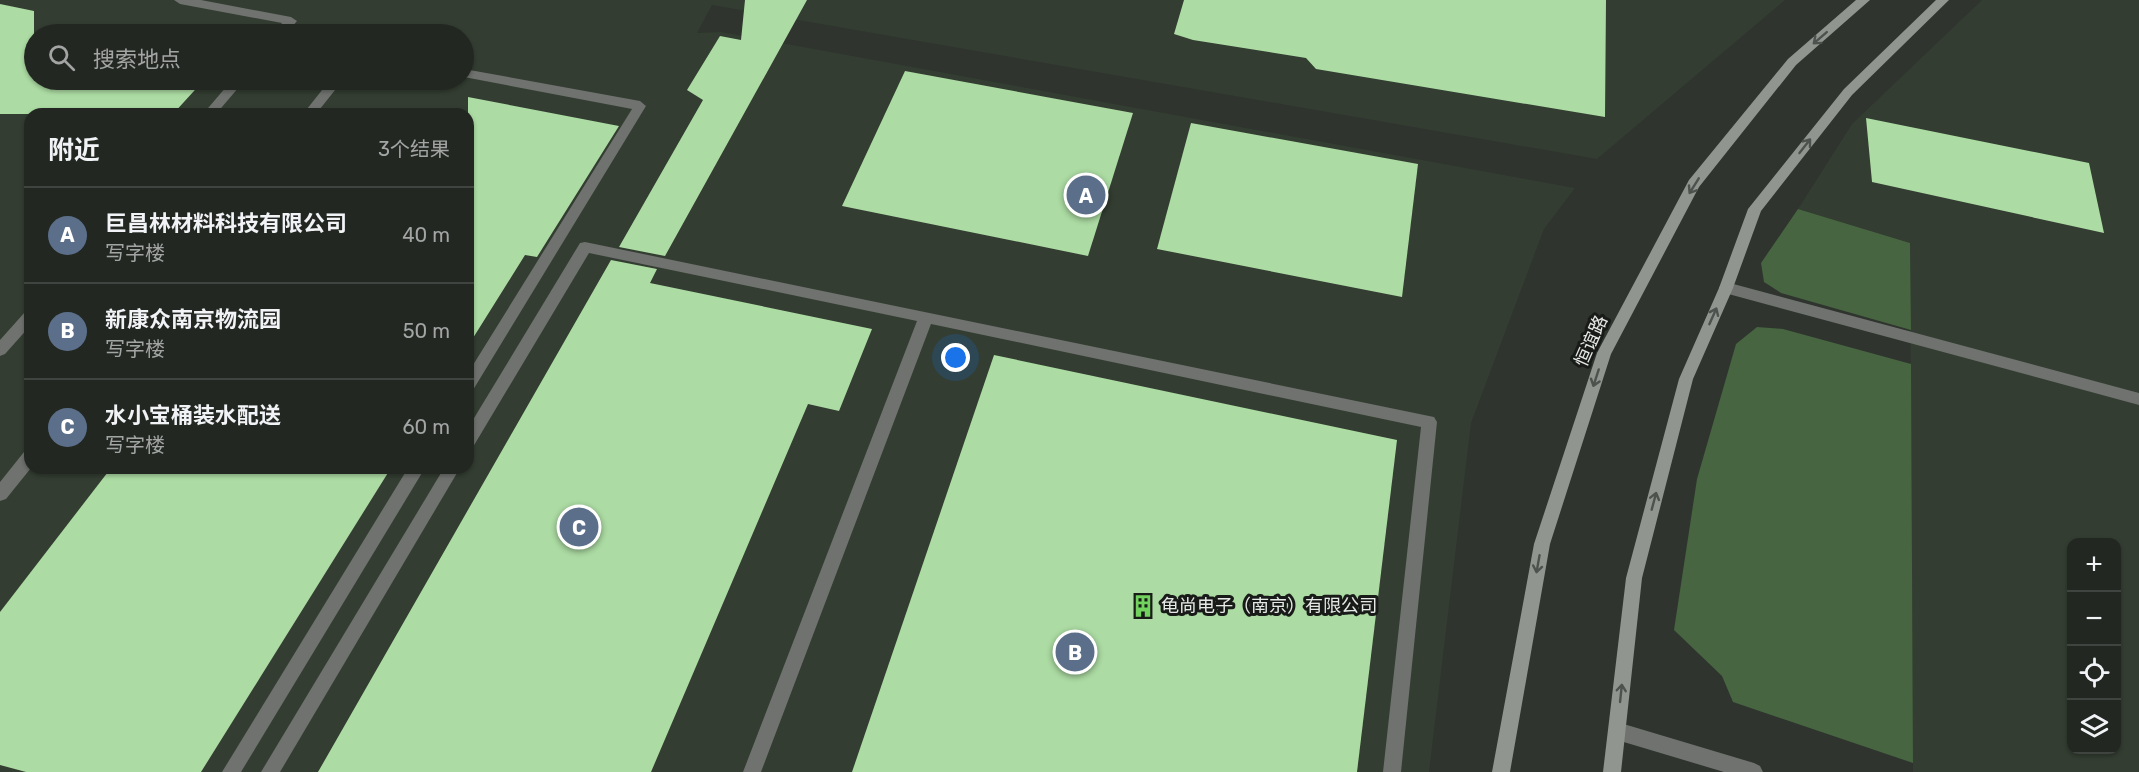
<!DOCTYPE html>
<html lang="zh">
<head>
<meta charset="utf-8">
<style>
	body { margin:0; font-family:Rubik,"Noto Sans SC",sans-serif; background:#2f332f; color:#f1f3f6 }
	.controls { position:absolute; right:18px; bottom:18px; display:grid; overflow:hidden; border-radius:12px; box-shadow:0 2px 4px #0004 }
	.controls button { width:54px; height:54px; display:grid; place-items:center; padding:0; border:0; border-bottom:2px solid #404440; background:#232722; color:#f1f3f6; font:30px sans-serif }
	.you { position:absolute; left:956px; top:358px; width:21px; height:21px; margin:-15px; border:4px solid #fff; border-radius:50%; background:#1a73e8; box-shadow:0 0 0 9px #1a73e833 }
	.badge { display:grid; place-items:center; width:39px; height:39px; border-radius:50%; background:#71d35e; color:#fff; font-size:20px; font-weight:700 }
	.pin { position:absolute; translate:-50% -50%; border:3px solid #fff; box-shadow:0 2px 6px #0006 }
	.list { margin:0; padding:0; list-style:none }
	h2 { display:flex; justify-content:space-between; align-items:center; height:78px; margin:0; padding:0 24px; font-size:26px }
	h2 small { font-size:20px; font-weight:400; color:#a3a5a5 }
	.list li { display:grid; grid-template-columns:39px 1fr auto; gap:18px; align-items:center; box-sizing:border-box; height:96px; padding:0 24px; border-top:2px solid #404440 }
	.list b { display:block; font-size:22px; white-space:nowrap }
	.list p { margin:0; font-size:20px; white-space:nowrap; color:#a3a5a5 }
	.list em { font-size:20px; font-style:normal; color:#a3a5a5 }
	.icon { flex:none; width:33px; height:33px; fill:none; stroke:currentColor; stroke-width:2; stroke-linecap:round; stroke-linejoin:round }
	.map { position:relative; flex:none; width:2139px; height:772px; overflow:hidden }
	.search { position:absolute; background:#232722; box-shadow:0 2px 4px #0004; left:24px; top:24px; width:450px; height:66px; display:flex; align-items:center; gap:15px; box-sizing:border-box; padding:0 21px; border-radius:33px; color:#a3a5a5; font-size:22px }
	.panel { position:absolute; background:#232722; box-shadow:0 2px 4px #0004; left:24px; top:108px; width:450px; height:366px; border-radius:18px }
	.map>svg:first-child { display:block }
	.built { fill:#333d31; fill-rule:evenodd }
	.green { fill:#466540 }
	.building { fill:#acdba3 }
	.lines { fill:none; stroke-linecap:round; stroke-linejoin:round }
	.lane { fill:#6f726e; fill-rule:evenodd }
	.secondary { fill:#90958f; fill-rule:evenodd }
	.oneway { stroke:#4e524e }
	.labels { text-anchor:middle; dominant-baseline:central; stroke-width:6; stroke-linejoin:round; paint-order:stroke }
	.street-label { font-size:18px; fill:#e6eae6; stroke:#181b18 }
	.poi-label { font-size:18px; fill:#e6eae6; stroke:#181b18; text-anchor:start }
</style>
</head>
<body>
<div class="map">
<svg width="2139" height="772" viewBox="0 0 2139 772">
	<rect width="100%" height="100%" fill="#2f342e"/>
	<g class="built">
		<path d="M0 0H1785L1597 159 712 5 697 33 721 32 1575 188 1544 229 1471 423 1429 772H0ZM34 34H464V80H34ZM30 114H468V468H30Z"/>
		<path d="M1982 0H2139V772H1913L1910 243 1798 209 1852 124ZM2072 542H2116V750H2072Z"/>
	</g>
	<g class="green">
		<path d="M1798 209 1910 243 1911 330 1781 293 1764 282 1761 263Z"/>
		<path d="M1757 327 1783 329 1911 364 1913 763 1733 702 1722 676 1674 630 1697 479 1736 344Z"/>
	</g>
	<g class="building">
		<path d="M745 0H807L665 256 619 247 703 100 687 90 720 36 741 40Z"/>
		<path d="M1184 0H1606L1605 117 1316 69 1306 58 1193 40 1174 34Z"/>
		<path d="M0 4 34 11V80H204L173 114H0Z"/>
		<path d="M905 71 1133 113 1088 256 842 206Z"/>
		<path d="M468 97 619 126 537 257 525 255 468 346Z"/>
		<path d="M1866 118 2089 163 2104 233 1872 182Z"/>
		<path d="M1191 123 1418 164 1402 297 1157 249Z"/>
		<path d="M611 260 657 269 650 283 872 329 839 411 808 404 651 772H318Z"/>
		<path d="M994 355 1397 440 1357 772H852Z"/>
		<path d="M111 468H391L201 772H26L0 765V612Z"/>
	</g>
	<g class="lines">
		<g class="lane">
			<path d="M174 0H201L291 17 297 21 286 34H273L282 23 180 4Z"/>
			<path d="M464 69 640 101 646 106 473 390 468 392V373L632 109 464 77Z"/>
			<path d="M232 80H245L216 114H203Z"/>
			<path d="M330 80H343L316 114H303Z"/>
			<path d="M585 242 1434 417 1437 422 1401 772H1383L1421 427 931 324 761 772H743L917 321 589 253 473 447 468 449V428L580 243Z"/>
			<path d="M1726 282 2139 393V405L1721 292 1719 288 1721 284Z"/>
			<path d="M30 310V326L5 354 0 356V340L25 312Z"/>
			<path d="M30 450 31 468 6 499 0 501V482L24 452Z"/>
			<path d="M408 468H425L241 772H222Z"/>
			<path d="M444 468H460L280 772H261Z"/>
			<path d="M1617 722 1754 763 1760 766 1763 772H1724L1617 740 1611 737 1608 731 1611 725Z"/>
		</g>
		<g class="secondary">
			<path d="M1856 0H1870L1796 65 1699 187 1611 354 1550 544 1510 772H1492L1534 544 1597 353 1689 180 1788 59Z"/>
			<path d="M1936 0H1949L1852 95 1761 211 1733 288 1693 379 1642 578 1621 772H1603L1626 578 1679 379 1719 288 1748 209 1844 89Z"/>
		</g>
	</g>
	<defs><path id="oneway-shaft" d="M-6 0H5M1.5-3L5.5 0L1.5 3" fill="none" stroke-width="1.6" stroke-linecap="round" stroke-linejoin="round" transform="scale(1.5)"/></defs>
	<g class="oneway">
		<use href="#oneway-shaft" transform="translate(1820 38) rotate(139)"/>
		<use href="#oneway-shaft" transform="translate(1805 146) rotate(-52)"/>
		<use href="#oneway-shaft" transform="translate(1694 186) rotate(122)"/>
		<use href="#oneway-shaft" transform="translate(1713 316) rotate(-66)"/>
		<use href="#oneway-shaft" transform="translate(1596 378) rotate(108)"/>
		<use href="#oneway-shaft" transform="translate(1654 501) rotate(-75)"/>
		<use href="#oneway-shaft" transform="translate(1538 564) rotate(100)"/>
		<use href="#oneway-shaft" transform="translate(1621 693) rotate(-84)"/>
	</g>
	<defs>
		<g id="building-bare" transform="scale(1.8)"><path d="M-4-6H4V6H1V3H-1V6H-4ZM-2.5-4.3h1.7v1.8h-1.7ZM.8-4.3h1.7v1.8H.8ZM-2.5-1h1.7V.8h-1.7ZM.8-1h1.7V.8H.8Z" fill="#71d35e" stroke="#181b18" stroke-width="2.5" paint-order="stroke"/></g>
	</defs>
	<g fill-rule="evenodd">
		<use href="#building-bare" x="1143" y="606"/>
	</g>
	<g class="labels">
		<g class="street-label">
			<text transform="translate(1591 341) rotate(-66)">恒谊路</text>
		</g>
		<g class="poi-label">
			<text x="1161" y="606">龟尚电子（南京）有限公司</text>
		</g>
	</g>
</svg>
<div class="controls">
<button>+</button>
<button>−</button>
<button><svg class="icon" aria-label="locate" viewBox="0 0 24 24"><circle cx="12" cy="12" r="6"/><path d="M12 2v4M12 18v4M2 12h4M18 12h4"/></svg></button>
<button><svg class="icon" aria-label="layers" viewBox="0 0 24 24"><path d="M12 4l9 5-9 5-9-5zM3 14l9 5 9-5"/></svg></button>
</div>
<div class="you"></div>
<div class="pin badge" style="left:1086px;top:195px;background:#5c6f8a">A</div>
<div class="pin badge" style="left:1075px;top:652px;background:#5c6f8a">B</div>
<div class="pin badge" style="left:579px;top:527px;background:#5c6f8a">C</div>
<div class="search"><svg class="icon" aria-label="search" viewBox="0 0 24 24"><circle cx="10" cy="10" r="6"/><path d="M15 15l6 6"/></svg>搜索地点</div>
<section class="panel">
<h2>附近<small>3个结果</small></h2>
<ul class="list">
<li><span class="badge" style="background:#5c6f8a">A</span><div><b>巨昌林材料科技有限公司</b><p>写字楼</p></div><em>40 m</em></li>
<li><span class="badge" style="background:#5c6f8a">B</span><div><b>新康众南京物流园</b><p>写字楼</p></div><em>50 m</em></li>
<li><span class="badge" style="background:#5c6f8a">C</span><div><b>水小宝桶装水配送</b><p>写字楼</p></div><em>60 m</em></li>
</ul>
</section>
</div>
</body>
</html>
